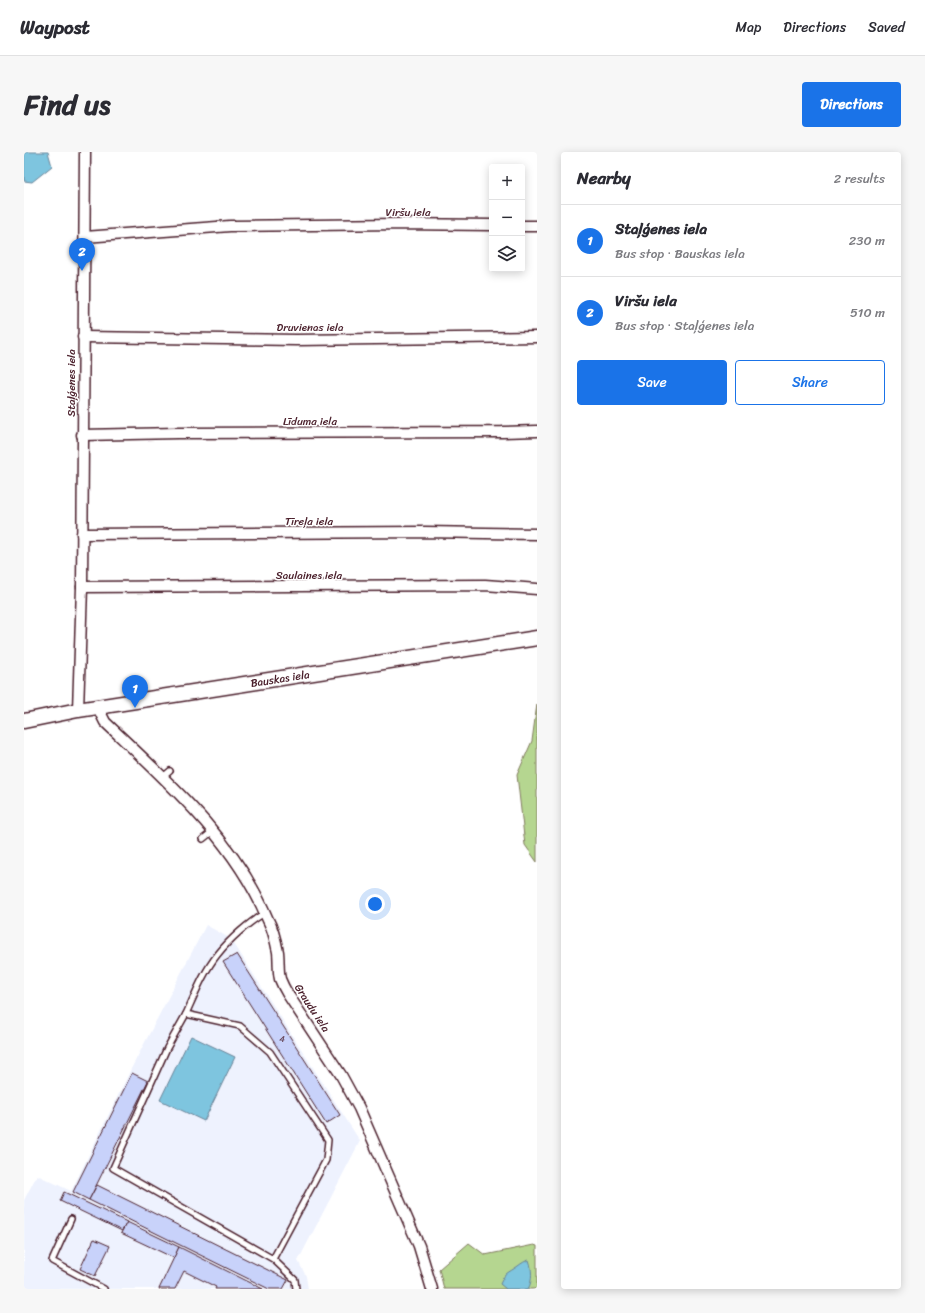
<!DOCTYPE html>
<html lang="en">
<head>
<meta charset="utf-8">
<style>
	body { margin:0; font-family:Sriracha,sans-serif; background:#f7f7f7; color:#2b2b33 }
	.controls { position:absolute; right:12px; top:12px; display:grid; overflow:hidden; border-radius:4px; box-shadow:0 2px 10px #0003 }
	.controls button { width:36px; height:36px; display:grid; place-items:center; padding:0; border:0; border-bottom:1px solid #e1e1e2; background:#fff; color:#2b2b33; font:20px sans-serif }
	.you { position:absolute; left:351px; top:752px; width:14px; height:14px; margin:-10px; border:3px solid #fff; border-radius:50%; background:#1a73e8; box-shadow:0 0 0 6px #1a73e833 }
	.badge { display:grid; place-items:center; width:26px; height:26px; border-radius:50%; background:#1a73e8; color:#fff; font-size:13px; font-weight:700 }
	.pin { position:absolute; translate:-50% -33px; filter:drop-shadow(0 1px 2px #0008) }
	.pin::after { content:''; position:absolute; top:21px; width:14px; height:12px; background:inherit; clip-path:polygon(0 0,100% 0,50% 100%) }
	.list { margin:0; padding:0; list-style:none }
	h2 { display:flex; justify-content:space-between; align-items:center; height:52px; margin:0; padding:0 16px; font-size:17px }
	h2 small { font-size:13px; font-weight:400; color:#7c7c81 }
	.list li { display:grid; grid-template-columns:26px 1fr auto; gap:12px; align-items:center; box-sizing:border-box; height:72px; padding:0 16px; border-top:1px solid #e1e1e2 }
	.list b { display:block; font-size:15px; white-space:nowrap }
	.list p { margin:0; font-size:13px; white-space:nowrap; color:#7c7c81 }
	.list em { font-size:13px; font-style:normal; color:#7c7c81 }
	.actions { display:flex; gap:8px; padding:12px 16px }
	.actions a { flex:1; padding:9px 0; border:1px solid #1a73e8; border-radius:4px; text-align:center; font-size:14px; color:#1a73e8 }
	.actions .main { background:#1a73e8; color:#fff }
	.icon { flex:none; width:22px; height:22px; fill:none; stroke:currentColor; stroke-width:2; stroke-linecap:round; stroke-linejoin:round }
	.map { position:relative; flex:none; width:513px; height:1137px; overflow:hidden; border-radius:4px }
	header { display:flex; align-items:center; gap:24px; box-sizing:border-box; height:56px; padding:0 20px; background:#fff; border-bottom:1px solid #e1e1e2 }
	header strong { font-size:19px }
	nav { display:flex; gap:22px; margin-inline-start:auto; font-size:14px }
	.intro { display:flex; align-items:center; justify-content:space-between; box-sizing:border-box; height:96px; padding:0 24px }
	h1 { margin:0; font-size:28px }
	.button { padding:10px 18px; border-radius:4px; background:#1a73e8; color:#fff; font-size:14px; font-weight:700 }
	main { display:flex; gap:24px; padding:0 24px }
	aside { flex:1; background:#fff; border-radius:4px; box-shadow:0 2px 10px #0003 }
	.map>svg:first-child { display:block }
	.built { fill:#eef2fe }
	.green { fill:#b5d690; stroke:#807a5e }
	.water { fill:#7ec5df; stroke:#698397 }
	.building { fill:#c8d2fa; stroke:#4a1f2b }
	.lines { fill:none; stroke-linecap:round; stroke-linejoin:round }
	.lane-casing { stroke:#4a1f2b; stroke-width:8 }
	.street-casing { stroke:#4a1f2b; stroke-width:13 }
	.secondary-casing { stroke:#4a1f2b; stroke-width:17 }
	.lane { stroke:#fff; stroke-width:5 }
	.street { stroke:#fff; stroke-width:10 }
	.secondary { stroke:#fff; stroke-width:14 }
	.labels { text-anchor:middle; dominant-baseline:central; stroke-width:3; stroke-linejoin:round; paint-order:stroke }
	.number-label { font-size:9px; fill:#6a4c5f }
	.street-label { font-size:11px; fill:#4a1f2b; stroke:#fff }
</style>
</head>
<body>
<header>
<strong>Waypost</strong>
<nav><a>Map</a><a>Directions</a><a>Saved</a></nav>
</header>
<div class="intro"><h1>Find us</h1><a class="button">Directions</a></div>
<main>
<div class="map">
<svg width="513" height="1137" viewBox="0 0 513 1137">
	<rect width="100%" height="100%" fill="#fff"/>
	<filter id="ink" filterUnits="userSpaceOnUse"><feTurbulence type="fractalNoise" baseFrequency=".025" numOctaves="2"/><feDisplacementMap in="SourceGraphic" scale="8" xChannelSelector="R" yChannelSelector="G"/><feConvolveMatrix kernelMatrix="1 2 1 2 8 2 1 2 1" color-interpolation-filters="sRGB"/></filter>
	<g filter="url(#ink)">
		<path class="built" d="M182 773 207 787 336 989 274 1109 282 1124 284 1137H0V1048L13 1023 47 1039 107 917Z"/>
		<g class="green">
			<path d="M513 552V710L501 693 493 623 508 589Z"/>
			<path d="M445 1091 461 1103 510 1093 513 1094V1137H420L415 1117Z"/>
		</g>
		<g class="water">
			<path d="M0 0H24L28 14 8 30 0 29Z"/>
			<path d="M167 884 211 905 180 969 136 948Z"/>
			<path d="M505 1108C508 1116 509 1129 504 1137H482L476 1132C482 1119 483 1122 494 1114 498 1111 501 1109 505 1108Z"/>
		</g>
		<g class="building">
			<path d="M213 802 316 963 302 972 199 810Z"/>
			<path d="M108 921 124 929 65 1048 49 1040Z"/>
			<path d="M73 1033 264 1128 259 1137H245L65 1048Z"/>
			<path d="M40 1040 103 1070 98 1079 36 1049Z"/>
			<path d="M103 1070 155 1095 150 1106 97 1081Z"/>
			<path d="M70 1087 86 1094 71 1124 56 1117Z"/>
			<path d="M155 1095 239 1137H191L192 1135 160 1119 151 1137H135Z"/>
		</g>
		<g class="lines">
			<g class="lane-casing">
				<g id="lane">
					<path d="M139 625 146 619"/>
					<path d="M179 687 189 679"/>
					<path d="M162 862C171 842 180 819 194 802 205 788 226 769 241 761"/>
					<path d="M47 1067 28 1109 80 1137"/>
					<path d="M249 1107 302 1008 304 988 246 900 216 874 162 862 143 896 89 1016 249 1107 271 1128 272 1137"/>
				</g>
			</g>
			<g class="street-casing">
				<g id="street">
					<path d="M498 74H513"/>
					<path d="M61 85 206 74 374 72 468 73"/>
					<path d="M59 185 272 188 513 185"/>
					<path d="M58 283 154 281 478 280 513 279"/>
					<path d="M58 382 401 380 513 382"/>
					<path d="M58 435 461 433 513 437"/>
					<path d="M76 555 77 562 81 570C143 629 211 688 244 768 249 777 252 790 254 800 255 809 254 819 256 827 258 832 260 836 263 841L317 923 335 956 395 1094 408 1137"/>
					<path d="M54 558 58 435 61 0"/>
				</g>
			</g>
			<g class="secondary-casing">
				<path id="secondary" d="M0 569 54 558 513 486"/>
			</g>
			<use href="#lane" class="lane"/>
			<use href="#street" class="street"/>
			<use href="#secondary" class="secondary"/>
		</g>
	</g>
	<g class="labels">
		<g class="number-label">
			<text x="258" y="887">4</text>
		</g>
		<g class="street-label">
			<text x="384" y="60">Viršu iela</text>
			<text x="286" y="175">Druvienas iela</text>
			<text transform="translate(47 231) rotate(-90)">Staļģenes iela</text>
			<text x="286" y="269">Līduma iela</text>
			<text x="285" y="369">Tīreļa iela</text>
			<text x="285" y="423">Saulaines iela</text>
			<text transform="translate(256 527) rotate(-9)">Bauskas iela</text>
			<text transform="translate(288 856) rotate(57)">Graudu iela</text>
		</g>
	</g>
</svg>
<div class="controls">
<button>+</button>
<button>−</button>
<button><svg class="icon" aria-label="layers" viewBox="0 0 24 24"><path d="M12 4l9 5-9 5-9-5zM3 14l9 5 9-5"/></svg></button>
</div>
<div class="you"></div>
<div class="pin badge" style="left:111px;top:556px">1</div>
<div class="pin badge" style="left:58px;top:119px">2</div>
</div>
<aside>
<h2>Nearby<small>2 results</small></h2>
<ul class="list">
<li><span class="badge">1</span><div><b>Staļģenes iela</b><p>Bus stop · Bauskas iela</p></div><em>230 m</em></li>
<li><span class="badge">2</span><div><b>Viršu iela</b><p>Bus stop · Staļģenes iela</p></div><em>510 m</em></li>
</ul>
<div class="actions"><a class="main">Save</a><a>Share</a></div>
</aside>
</main>
</body>
</html>
